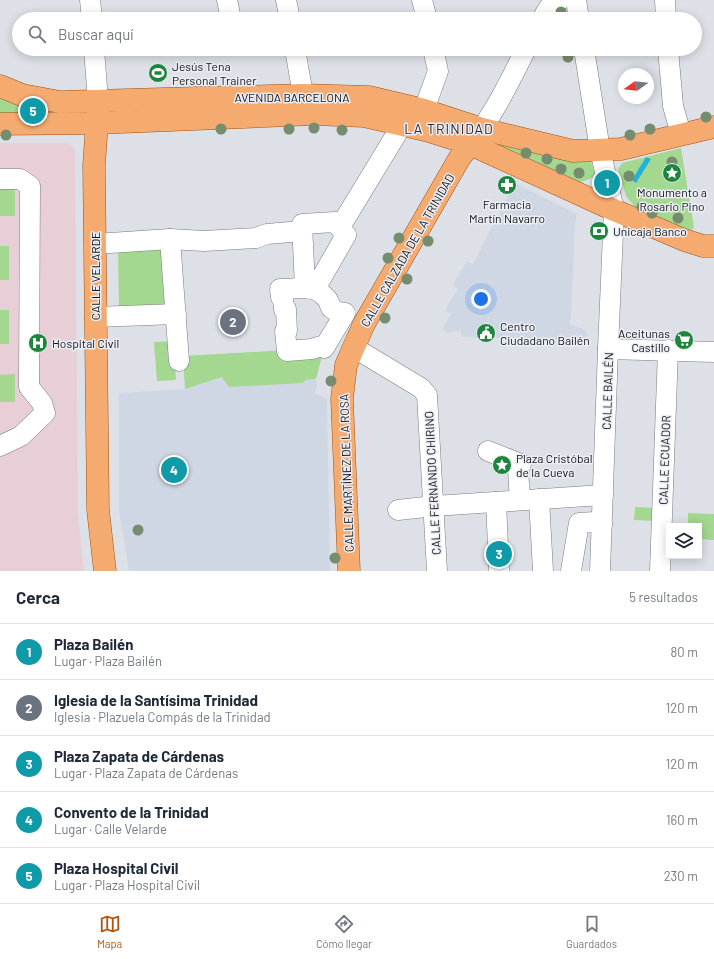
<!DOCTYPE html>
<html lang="es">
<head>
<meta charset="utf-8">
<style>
	body { margin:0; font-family:Barlow,sans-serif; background:#f2f2f3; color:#1f2937 }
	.controls { position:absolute; right:12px; bottom:12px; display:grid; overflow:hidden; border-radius:0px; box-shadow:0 2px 10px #0003 }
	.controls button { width:36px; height:36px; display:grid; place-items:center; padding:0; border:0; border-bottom:1px solid #e0e1e3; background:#fff; color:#1f2937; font:20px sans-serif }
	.compass { position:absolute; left:618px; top:68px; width:36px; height:36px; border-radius:50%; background:#fff; box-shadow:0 2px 10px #0003; rotate:255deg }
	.you { position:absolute; left:481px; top:299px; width:14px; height:14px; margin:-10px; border:3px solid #fff; border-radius:50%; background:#1a73e8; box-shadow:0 0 0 6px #1a73e833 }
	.badge { display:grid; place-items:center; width:26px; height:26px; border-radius:50%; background:#b45309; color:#fff; font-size:13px; font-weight:700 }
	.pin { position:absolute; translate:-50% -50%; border:2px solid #fff; box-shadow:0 1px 4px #0006 }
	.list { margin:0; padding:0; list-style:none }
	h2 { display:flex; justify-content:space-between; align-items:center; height:52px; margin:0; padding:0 16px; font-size:17px }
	h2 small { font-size:13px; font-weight:400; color:#747a83 }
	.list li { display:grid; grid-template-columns:26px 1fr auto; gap:12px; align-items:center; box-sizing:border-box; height:56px; padding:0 16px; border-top:1px solid #e0e1e3 }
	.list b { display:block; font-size:15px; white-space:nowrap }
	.list p { margin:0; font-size:13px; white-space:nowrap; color:#747a83 }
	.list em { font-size:13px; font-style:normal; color:#747a83 }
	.icon { flex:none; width:22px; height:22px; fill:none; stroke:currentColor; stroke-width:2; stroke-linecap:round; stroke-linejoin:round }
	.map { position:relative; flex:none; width:714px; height:571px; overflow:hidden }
	.search { position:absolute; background:#fff; box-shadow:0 2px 10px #0003; left:12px; right:12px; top:12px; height:44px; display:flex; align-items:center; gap:10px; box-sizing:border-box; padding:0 14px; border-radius:22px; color:#747a83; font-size:15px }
	.sheet { height:332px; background:#fff }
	nav { display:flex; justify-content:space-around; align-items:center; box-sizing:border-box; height:56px; border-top:1px solid #e0e1e3; background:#fff; font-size:11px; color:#747a83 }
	nav a { display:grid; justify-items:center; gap:2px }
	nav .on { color:#b45309 }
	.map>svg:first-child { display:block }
	.built { fill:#d0d7e4 }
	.medical { fill:#e8cfd7 }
	.green { fill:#a4d78f }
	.water { fill:#1eb3dd }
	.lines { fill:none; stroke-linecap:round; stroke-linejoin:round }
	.minor-casing { stroke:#787b81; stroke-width:21 }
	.major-casing { stroke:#a25112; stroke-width:23 }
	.minor { stroke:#fff; stroke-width:20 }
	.major { stroke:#f5aa70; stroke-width:22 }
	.tree { fill:#768c6f }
	.labels { text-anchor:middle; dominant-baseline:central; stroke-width:3; stroke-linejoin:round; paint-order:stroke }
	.poi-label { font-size:12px; fill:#141517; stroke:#ebeef4; text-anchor:start }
	.street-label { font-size:12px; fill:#141517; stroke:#ebeef4 }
	.quarter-label { font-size:14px; letter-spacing:1px; fill:#282a2f; stroke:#ebeef4 }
</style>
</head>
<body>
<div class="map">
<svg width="714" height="571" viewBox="0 0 714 571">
	<rect width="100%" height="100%" fill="#dde1e7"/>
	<g class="built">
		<path d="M515 183 577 214 575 225 571 317 569 324 586 330V340L461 337V331L448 333 442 329 451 314 445 310 458 289 452 286 467 261 473 264Z"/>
		<path d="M222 377 273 384 303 383 305 380 316 379 317 387 314 393 327 398 330 571H129L119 511V393L185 389Z"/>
	</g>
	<path class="medical" d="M0 143H69L75 149 78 513 84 571H0Z"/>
	<g class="green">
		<path d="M0 98 23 105 52 110 51 113 0 115Z"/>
		<path d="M501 142 566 160 591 162 596 176 577 184 499 148Z"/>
		<path d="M681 148 694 228 688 232 635 207 626 196 618 169 622 163Z"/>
		<rect x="0" y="188" width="15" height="28"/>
		<rect x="0" y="246" width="9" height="34"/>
		<path d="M166 248 170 310 119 312 118 252Z"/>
		<rect x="0" y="310" width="9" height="34"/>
		<path d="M173 341 176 380 157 381 154 342Z"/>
		<path d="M324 348 316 379 305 380 303 383 229 387 222 377 185 389 183 356Z"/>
		<path d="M15 374V402H0V375Z"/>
		<path d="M635 507 656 508V521L634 520Z"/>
		<path d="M688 513 714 514V540L699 539V526H688Z"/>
	</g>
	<path class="water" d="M646 157 651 159 636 183 632 180Z"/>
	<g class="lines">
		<g class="minor-casing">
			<g id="minor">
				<path d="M90 0 92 19"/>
				<path d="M227 0 231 19"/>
				<path d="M286 0 290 19"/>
				<path d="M422 0 427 19"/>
				<path d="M576 0 579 19"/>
				<path d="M665 0 666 19"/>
				<path d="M542 19C547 11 550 2 560 0"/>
				<path d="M94 49 98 101"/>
				<path d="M295 49 303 95"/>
				<path d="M584 49 600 150 614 210 608 349 600 571"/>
				<path d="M668 49 673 106 681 134"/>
				<path d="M424 110 438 71 433 49"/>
				<path d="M473 140C495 113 510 80 526 49"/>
				<path d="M0 179H20L30 186 29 387 42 403 45 413 21 436 0 446"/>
				<path d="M335 222 346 235 315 289 304 288 305 287 302 224Z"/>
				<path d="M340 227 402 125"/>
				<path d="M170 239 179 361"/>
				<path d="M95 244 170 239 204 241 256 238 267 234 302 231"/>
				<path d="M304 288 315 289 322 294 328 300 331 308 338 312 345 313 324 348 321 346 312 349 287 351 285 331H287L286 309H284L283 298 281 297 280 289Z"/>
				<path d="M95 317 176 314"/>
				<path d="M353 347 421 388 427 395 437 571"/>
				<path d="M608 349 714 352"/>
				<path d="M488 451 521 464 518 470 520 500"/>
				<path d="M539 499 543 571"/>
				<path d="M496 502 499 569"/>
				<path d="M398 510 434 506 603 495"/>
				<path d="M571 571 579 523 595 522 602 524"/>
				<path d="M660 571 668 350"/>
			</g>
		</g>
		<g class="major-casing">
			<g id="major">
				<path d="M0 86 22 95 60 102 303 95 369 97 424 110 482 129 573 151 621 149 714 127"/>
				<path d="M98 109 94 165 98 510 105 571"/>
				<path d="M0 124 97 123 313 114 364 116 429 131 470 144 614 210 684 240 703 246H714"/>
				<path d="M349 571 342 399 346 365 364 324 459 159 470 144"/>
			</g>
		</g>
		<use href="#minor" class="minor"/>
		<use href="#major" class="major"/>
	</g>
	<g class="tree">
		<circle cx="561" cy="12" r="5.5"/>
		<circle cx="568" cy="57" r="5.5"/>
		<circle cx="706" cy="117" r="5.5"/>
		<circle cx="314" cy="128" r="5.5"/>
		<circle cx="221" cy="129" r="5.5"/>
		<circle cx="289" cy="129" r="5.5"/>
		<circle cx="650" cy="129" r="5.5"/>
		<circle cx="342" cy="130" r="5.5"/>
		<circle cx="6" cy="135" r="5.5"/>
		<circle cx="630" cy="135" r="5.5"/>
		<circle cx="526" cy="153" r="5.5"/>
		<circle cx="547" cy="159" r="5.5"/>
		<circle cx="672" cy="162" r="5.5"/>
		<circle cx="561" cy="169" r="5.5"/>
		<circle cx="579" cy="173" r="5.5"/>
		<circle cx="629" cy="176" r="5.5"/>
		<circle cx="642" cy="207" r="5.5"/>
		<circle cx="652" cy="213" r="5.5"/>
		<circle cx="678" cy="218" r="5.5"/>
		<circle cx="399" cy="238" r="5.5"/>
		<circle cx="428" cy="241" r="5.5"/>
		<circle cx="388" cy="258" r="5.5"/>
		<circle cx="407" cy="279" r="5.5"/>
		<circle cx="385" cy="318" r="5.5"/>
		<circle cx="331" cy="381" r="5.5"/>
		<circle cx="138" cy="530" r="5.5"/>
		<circle cx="335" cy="558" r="5.5"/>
	</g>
	<defs>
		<g id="stadium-disc" transform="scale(1)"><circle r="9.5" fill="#1d863c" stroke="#ebeef4"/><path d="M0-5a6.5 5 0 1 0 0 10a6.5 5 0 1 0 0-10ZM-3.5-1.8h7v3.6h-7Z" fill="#fff"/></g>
		<g id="sight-disc" transform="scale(1)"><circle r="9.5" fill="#1d863c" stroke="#ebeef4"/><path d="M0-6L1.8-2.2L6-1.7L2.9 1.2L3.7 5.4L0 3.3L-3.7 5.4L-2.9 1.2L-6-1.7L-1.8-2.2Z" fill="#fff"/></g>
		<g id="pharmacy-disc" transform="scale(1)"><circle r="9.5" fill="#1d863c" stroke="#ebeef4"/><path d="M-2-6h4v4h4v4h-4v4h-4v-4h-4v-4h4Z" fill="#fff"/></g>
		<g id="bank-disc" transform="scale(1)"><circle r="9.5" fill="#1d863c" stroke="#ebeef4"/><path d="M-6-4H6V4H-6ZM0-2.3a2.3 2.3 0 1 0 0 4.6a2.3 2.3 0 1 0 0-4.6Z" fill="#fff"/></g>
		<g id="civic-disc" transform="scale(1)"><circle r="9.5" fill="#1d863c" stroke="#ebeef4"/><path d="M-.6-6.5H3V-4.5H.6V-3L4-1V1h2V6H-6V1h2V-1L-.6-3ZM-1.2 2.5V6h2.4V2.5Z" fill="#fff"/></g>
		<g id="supermarket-disc" transform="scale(1)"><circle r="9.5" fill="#1d863c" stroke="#ebeef4"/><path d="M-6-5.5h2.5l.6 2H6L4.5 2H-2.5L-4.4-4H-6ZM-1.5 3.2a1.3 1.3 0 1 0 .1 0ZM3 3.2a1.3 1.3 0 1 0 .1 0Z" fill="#fff"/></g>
		<g id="hospital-disc" transform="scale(1)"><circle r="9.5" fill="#1d863c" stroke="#ebeef4"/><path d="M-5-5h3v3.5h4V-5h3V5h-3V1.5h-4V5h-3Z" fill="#fff"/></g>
	</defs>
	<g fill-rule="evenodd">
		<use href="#stadium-disc" x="158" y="73"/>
		<use href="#sight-disc" x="672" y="173"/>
		<use href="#pharmacy-disc" x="507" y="185"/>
		<use href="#bank-disc" x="599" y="231"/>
		<use href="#civic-disc" x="486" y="333"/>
		<use href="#supermarket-disc" x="684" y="340"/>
		<use href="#hospital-disc" x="38" y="343"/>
		<use href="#sight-disc" x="502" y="465"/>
	</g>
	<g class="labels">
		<g class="poi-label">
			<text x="172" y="66">Jesús Tena<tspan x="172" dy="14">Personal Trainer</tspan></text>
			<text x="672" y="192" text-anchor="middle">Monumento a<tspan x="672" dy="14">Rosario Pino</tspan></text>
			<text x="507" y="204" text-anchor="middle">Farmacia<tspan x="507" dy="14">Martín Navarro</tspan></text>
			<text x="613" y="231">Unicaja Banco</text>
			<text x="500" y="326">Centro<tspan x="500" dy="14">Ciudadano Bailén</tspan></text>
			<text x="670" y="333" text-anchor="end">Aceitunas<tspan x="670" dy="14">Castillo</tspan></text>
			<text x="52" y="343">Hospital Civil</text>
			<text x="516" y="458">Plaza Cristóbal<tspan x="516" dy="14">de la Cueva</tspan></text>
		</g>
		<g class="street-label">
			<text x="292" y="97">AVENIDA BARCELONA</text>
			<text transform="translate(407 250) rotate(-60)">CALLE CALZADA DE LA TRINIDAD</text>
			<text transform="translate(95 276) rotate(-90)">CALLE VELARDE</text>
			<text transform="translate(607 391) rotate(-88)">CALLE BAILÉN</text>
			<text transform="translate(664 460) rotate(-88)">CALLE ECUADOR</text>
			<text transform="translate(346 473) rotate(-92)">CALLE MARTÍNEZ DE LA ROSA</text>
			<text transform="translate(432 483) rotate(-93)">CALLE FERNANDO CHIRINO</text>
		</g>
		<g class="quarter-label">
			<text x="449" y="128">LA TRINIDAD</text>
		</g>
	</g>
</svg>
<div class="controls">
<button><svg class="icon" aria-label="layers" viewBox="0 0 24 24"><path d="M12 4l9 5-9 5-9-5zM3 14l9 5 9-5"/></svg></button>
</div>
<svg class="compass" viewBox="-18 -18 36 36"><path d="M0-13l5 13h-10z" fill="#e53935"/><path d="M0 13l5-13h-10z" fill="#747a83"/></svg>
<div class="you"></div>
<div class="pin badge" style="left:607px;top:183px;background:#0f9aa8">1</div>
<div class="pin badge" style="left:233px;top:322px;background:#6b7280">2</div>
<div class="pin badge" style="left:499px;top:554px;background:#0f9aa8">3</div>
<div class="pin badge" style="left:174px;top:470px;background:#0f9aa8">4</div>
<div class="pin badge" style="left:33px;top:111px;background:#0f9aa8">5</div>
<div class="search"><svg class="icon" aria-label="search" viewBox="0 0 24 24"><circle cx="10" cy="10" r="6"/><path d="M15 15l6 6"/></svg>Buscar aquí</div>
</div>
<section class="sheet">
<h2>Cerca<small>5 resultados</small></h2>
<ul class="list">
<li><span class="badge" style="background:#0f9aa8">1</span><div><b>Plaza Bailén</b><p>Lugar · Plaza Bailén</p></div><em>80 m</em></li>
<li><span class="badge" style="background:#6b7280">2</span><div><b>Iglesia de la Santísima Trinidad</b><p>Iglesia · Plazuela Compás de la Trinidad</p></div><em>120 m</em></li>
<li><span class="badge" style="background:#0f9aa8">3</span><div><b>Plaza Zapata de Cárdenas</b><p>Lugar · Plaza Zapata de Cárdenas</p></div><em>120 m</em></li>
<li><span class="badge" style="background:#0f9aa8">4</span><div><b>Convento de la Trinidad</b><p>Lugar · Calle Velarde</p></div><em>160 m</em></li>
<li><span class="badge" style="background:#0f9aa8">5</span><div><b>Plaza Hospital Civil</b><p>Lugar · Plaza Hospital Civil</p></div><em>230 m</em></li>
</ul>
</section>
<nav>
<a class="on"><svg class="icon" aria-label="map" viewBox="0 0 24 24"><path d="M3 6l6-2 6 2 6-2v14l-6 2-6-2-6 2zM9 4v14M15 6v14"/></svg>Mapa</a>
<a><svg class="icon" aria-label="directions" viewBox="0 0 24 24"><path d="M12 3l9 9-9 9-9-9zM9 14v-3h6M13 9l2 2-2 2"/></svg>Cómo llegar</a>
<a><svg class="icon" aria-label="saved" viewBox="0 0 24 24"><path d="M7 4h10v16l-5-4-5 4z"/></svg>Guardados</a>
</nav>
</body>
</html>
